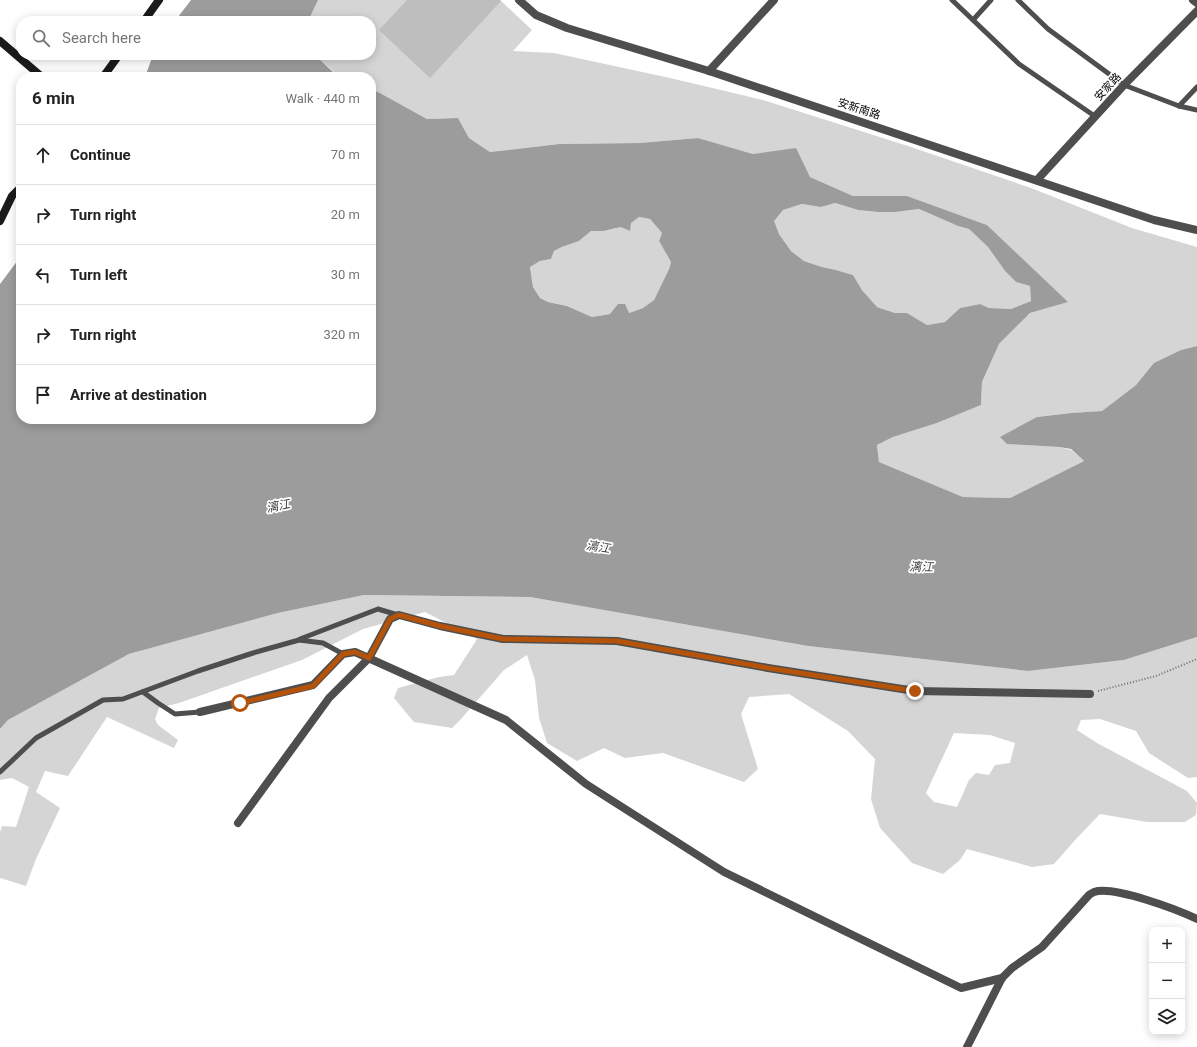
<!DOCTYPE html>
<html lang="en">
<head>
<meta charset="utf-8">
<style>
	body { margin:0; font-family:Roboto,"Noto Sans SC",sans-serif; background:#f6f6f6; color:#222 }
	.controls { position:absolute; right:12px; bottom:12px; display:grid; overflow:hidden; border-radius:8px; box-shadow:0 2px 10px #0003 }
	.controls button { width:36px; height:36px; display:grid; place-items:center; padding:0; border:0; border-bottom:1px solid #e0e0e0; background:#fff; color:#222; font:20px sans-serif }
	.stop { position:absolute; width:12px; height:12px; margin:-9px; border:3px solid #b45309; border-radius:50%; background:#fff }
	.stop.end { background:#b45309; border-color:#fff; box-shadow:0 1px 4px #0008 }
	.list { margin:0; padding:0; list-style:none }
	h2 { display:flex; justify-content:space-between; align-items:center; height:52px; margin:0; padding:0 16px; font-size:17px }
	h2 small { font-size:13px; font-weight:400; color:#767676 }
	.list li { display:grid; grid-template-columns:26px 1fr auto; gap:12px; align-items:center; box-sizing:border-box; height:60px; padding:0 16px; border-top:1px solid #e0e0e0 }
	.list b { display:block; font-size:15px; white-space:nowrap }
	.list em { font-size:13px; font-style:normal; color:#767676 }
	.icon { flex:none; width:22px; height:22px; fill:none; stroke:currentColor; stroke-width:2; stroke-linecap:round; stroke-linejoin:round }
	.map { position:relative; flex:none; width:1197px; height:1047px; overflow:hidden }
	.search { position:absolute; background:#fff; box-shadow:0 2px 10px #0003; left:16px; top:16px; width:360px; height:44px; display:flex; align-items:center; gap:10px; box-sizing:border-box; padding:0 14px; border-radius:16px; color:#767676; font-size:15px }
	.panel { position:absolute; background:#fff; box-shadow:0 2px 10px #0003; left:16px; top:72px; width:360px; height:352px; border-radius:16px }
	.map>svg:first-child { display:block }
	.green { fill:#d5d5d5; fill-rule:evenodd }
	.water { fill:#9c9c9c; fill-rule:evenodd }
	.building { fill:#bebebe }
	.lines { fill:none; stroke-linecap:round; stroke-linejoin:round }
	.path { stroke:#707070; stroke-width:2; stroke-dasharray:1 2; stroke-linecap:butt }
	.lane { stroke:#4e4e4e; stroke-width:5 }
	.street { stroke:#4e4e4e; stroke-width:8 }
	.secondary { stroke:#1b1b1b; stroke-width:8 }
	.route { stroke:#b45309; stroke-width:5 }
	.labels { text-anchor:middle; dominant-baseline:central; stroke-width:3.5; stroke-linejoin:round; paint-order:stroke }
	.street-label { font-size:11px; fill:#000; stroke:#fff }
	.water-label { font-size:12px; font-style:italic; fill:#3d3d3d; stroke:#fff }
</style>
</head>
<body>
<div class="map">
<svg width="1197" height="1047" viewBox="0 0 1197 1047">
	<rect width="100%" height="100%" fill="#fff"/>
	<g class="green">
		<path d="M317 0H500L532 30 513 51 554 53 670 78 763 100 908 146 1031 188 1132 228 1197 247V346L1181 350 1155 363 1136 385 1102 411 1071 413 1037 417 1007 444 1059 447 1071 450 1084 461 1010 498 963 497 879 462 877 445 893 437 937 423 981 405 982 382 999 344 1030 313 1067 302 987 225 907 196H853L810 177 795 149 753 154 698 138 640 143 559 144 490 152 469 138 458 118 427 119 380 93 371 89V77H343L336 74 315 55H371V21H308Z"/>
		<path d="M835 203 858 210 878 212H896L919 209 958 226 969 229 988 247 1005 271 1016 282 1030 286 1031 301 1011 309 989 308 980 304 960 308 945 322 927 325 907 313H895L877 307 862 290 853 275 836 270 822 267 804 261 791 251 779 234 773 221 783 210 802 204 821 207Z"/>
		<path d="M639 217 650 219 662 233 659 241 671 262 669 269 654 300 643 308 629 313 610 314 592 317 567 306 548 302 540 298 533 287 530 267 540 261 551 259 554 251 562 247 579 241 591 231C608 231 625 228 639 217Z"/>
		<path d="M364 595 530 597 808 646 1028 671 1124 660 1197 637V777L1188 778 1149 753 1136 731 1100 719 1081 720 1077 730 1097 743 1187 791 1197 803 1196 815 1185 822H1147L1100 814 1076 839 1054 864 1032 867 967 849 960 860 943 874 912 863 880 828 871 799 875 759 848 731 789 694 749 697 741 714 758 769 744 782 663 753 625 758 604 748 577 761 547 743 539 718 535 680 527 655 504 670 461 719 452 728 414 722 394 698 398 688 439 677 454 675 477 639 425 612 363 629 302 660 179 703 159 708 155 719 158 725 178 740 174 748 107 717 68 776 45 771 36 792 60 808 36 859 26 886 0 878V832L2 826 16 827 29 787 12 778 0 780V729L8 720 129 654 278 613ZM954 733 990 735 1015 743 1010 763 995 765 989 775 976 773 969 780 957 807 934 802 926 793Z"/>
	</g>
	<g class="water">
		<path d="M191 0H318L308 21H175Z"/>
		<path d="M153 55H315L335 74 343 77H145Z"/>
		<path d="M371 89 380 93 427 119 458 118 469 138 490 152 559 144 640 143 698 138 753 154 796 148 810 177 853 196H907L987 225 1068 302 1030 313 999 344 982 382 981 405 937 423 893 437 877 445 879 462 963 497 1010 498 1084 461 1071 449 1059 447 1007 444 1000 437 1037 417 1071 413 1102 411 1136 385 1154 363 1181 350 1197 346V637L1124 660 1028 671 808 646 530 597 364 595 278 613 129 654 8 720 0 729V284L21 256V419H371ZM835 203 858 210 878 212H896L919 209 958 226 969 229 988 247 1005 271 1016 282 1030 286 1031 301 1011 309 989 308 980 304 960 308 945 322 927 325 907 313H895L877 307 862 290 853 275 836 270 822 267 804 261 791 251 779 234 774 221 783 210 802 204 821 207ZM639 217 650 219 662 233 659 241 671 262 669 269 654 300 643 308 629 313 625 304H618L610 314 592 317 567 306 548 302 540 298 533 287 530 267 540 261 551 259 554 251 562 247 579 241 591 231H603L621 227 630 231 631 223Z"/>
	</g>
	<path class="building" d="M407 0H500L501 1 430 78 379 30Z"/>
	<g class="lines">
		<path class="path" d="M1098 691 1156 676 1197 659"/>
		<g class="lane">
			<path d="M952 0 1019 64 1096 117"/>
			<path d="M1018 0 1048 29 1124 85 1179 106 1197 110"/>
			<path d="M973 20 991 0"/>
			<path d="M1179 106 1197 87"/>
			<path d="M300 639 378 609 398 615"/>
			<path d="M143 692 158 703 175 714 200 712"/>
			<path d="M0 772 36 738 103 700 123 699 198 671 253 653 299 640 323 643 343 654"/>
		</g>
		<g class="street">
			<path d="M519 0 536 15 567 28 709 71 1154 220 1197 230"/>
			<path d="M1193 0 1197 3"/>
			<path d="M709 71 774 0"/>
			<path d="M1037 180 1124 85 1197 11"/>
			<path d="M200 712 313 685 343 654 355 652 506 720 586 784 724 872 961 988 1002 978"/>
			<path d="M238 823 329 698 369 658 390 619 399 615 440 626 503 639 617 641 768 668 915 691 1090 694"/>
			<path d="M967 1047 1002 978 1012 968 1042 947 1089 895C1090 894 1092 893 1094 892 1113 885 1178 910 1197 919"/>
		</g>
		<g class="secondary">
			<path d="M144 21 159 0"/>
			<path d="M0 41 42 77"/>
			<path d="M103 77 119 55"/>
			<path d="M0 221 12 196 21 187"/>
		</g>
	</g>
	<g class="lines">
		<path class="route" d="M240 703 313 686 343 654 355 652 369 658 390 619 399 615 440 626 503 639 617 641 768 668 915 691"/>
	</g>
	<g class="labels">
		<g class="street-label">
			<text transform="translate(1108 87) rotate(-47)">安家路</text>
			<text transform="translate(859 109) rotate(18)">安新南路</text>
		</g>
		<g class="water-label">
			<text transform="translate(278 506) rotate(-11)">漓江</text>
			<text transform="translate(598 547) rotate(8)">漓江</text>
			<text transform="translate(921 567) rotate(1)">漓江</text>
		</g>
	</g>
</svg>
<div class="controls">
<button>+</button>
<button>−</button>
<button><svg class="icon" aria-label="layers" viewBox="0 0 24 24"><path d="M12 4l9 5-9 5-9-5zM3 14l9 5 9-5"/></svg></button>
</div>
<div class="stop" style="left:240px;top:703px"></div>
<div class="stop end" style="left:915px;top:691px"></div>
<div class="search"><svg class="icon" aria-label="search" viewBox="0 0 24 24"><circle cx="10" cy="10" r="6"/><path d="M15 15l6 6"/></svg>Search here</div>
<section class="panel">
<h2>6 min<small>Walk · 440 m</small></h2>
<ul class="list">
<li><svg class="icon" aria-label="ahead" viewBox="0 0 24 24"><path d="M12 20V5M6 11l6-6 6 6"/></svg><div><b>Continue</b></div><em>70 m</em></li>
<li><svg class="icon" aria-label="right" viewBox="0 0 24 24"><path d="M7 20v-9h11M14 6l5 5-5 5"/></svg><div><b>Turn right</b></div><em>20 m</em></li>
<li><svg class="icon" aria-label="left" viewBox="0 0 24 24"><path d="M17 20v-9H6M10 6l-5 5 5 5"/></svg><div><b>Turn left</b></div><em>30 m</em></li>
<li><svg class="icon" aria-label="right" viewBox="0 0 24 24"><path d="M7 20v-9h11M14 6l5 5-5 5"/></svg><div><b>Turn right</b></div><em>320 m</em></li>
<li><svg class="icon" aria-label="arrive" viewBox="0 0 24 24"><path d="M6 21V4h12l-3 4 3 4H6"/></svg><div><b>Arrive at destination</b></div></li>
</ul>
</section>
</div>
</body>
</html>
